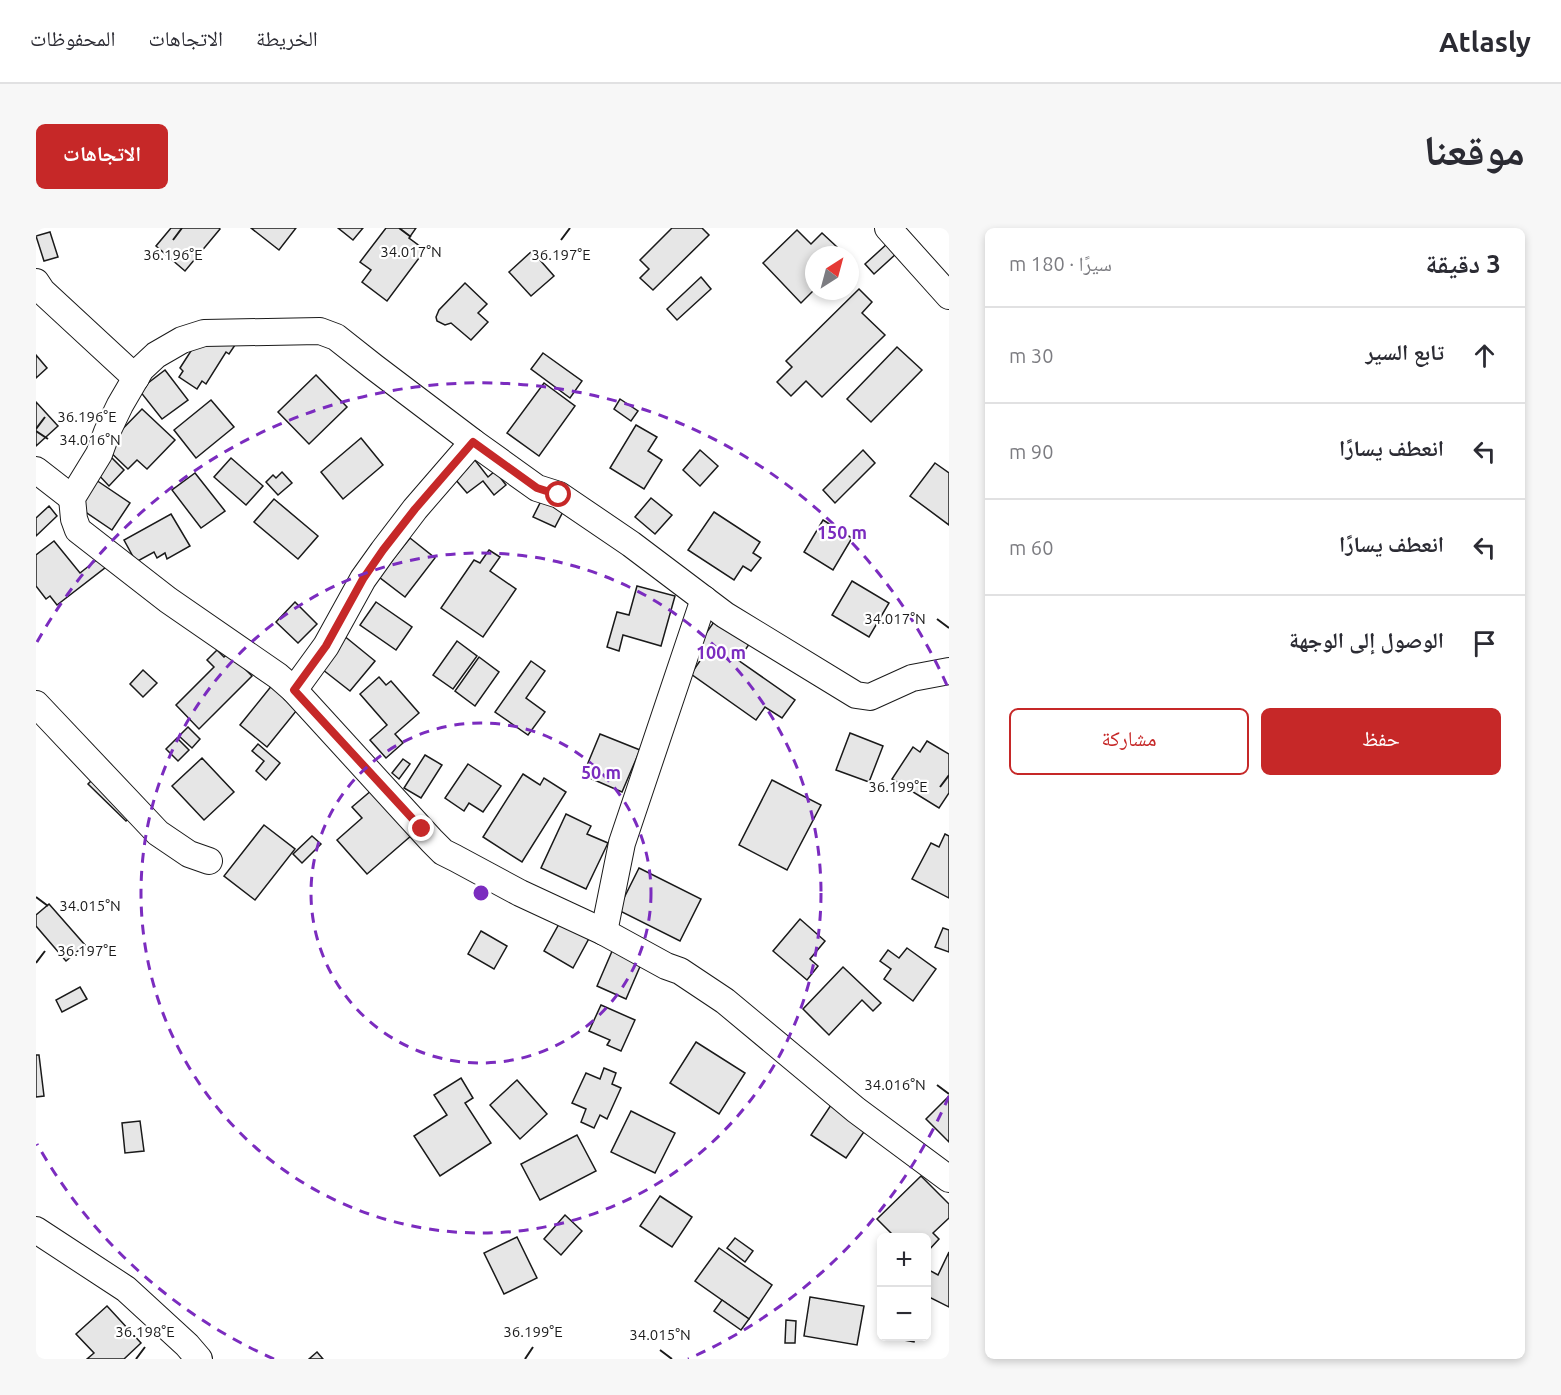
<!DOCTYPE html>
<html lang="ar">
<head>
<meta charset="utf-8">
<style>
	body { margin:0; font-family:Ubuntu,"Noto Naskh Arabic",sans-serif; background:#f7f7f7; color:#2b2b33; direction:rtl }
	.controls { position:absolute; right:18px; bottom:18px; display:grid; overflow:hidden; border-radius:9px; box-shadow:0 3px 9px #0003 }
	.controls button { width:54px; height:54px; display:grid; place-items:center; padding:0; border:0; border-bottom:2px solid #e1e1e2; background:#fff; color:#2b2b33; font:30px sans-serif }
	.compass { position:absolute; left:769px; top:18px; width:54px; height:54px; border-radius:50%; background:#fff; box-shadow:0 3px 9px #0003; rotate:36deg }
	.stop { position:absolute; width:18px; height:18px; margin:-14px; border:4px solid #c62828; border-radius:50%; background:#fff }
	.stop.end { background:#c62828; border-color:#fff; box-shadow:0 2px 6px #0008 }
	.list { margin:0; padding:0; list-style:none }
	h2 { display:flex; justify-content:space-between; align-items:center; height:78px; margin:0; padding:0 24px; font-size:26px }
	h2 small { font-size:20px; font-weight:400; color:#7c7c81 }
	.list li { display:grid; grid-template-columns:39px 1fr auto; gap:18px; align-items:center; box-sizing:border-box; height:96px; padding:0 24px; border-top:2px solid #e1e1e2 }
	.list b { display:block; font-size:22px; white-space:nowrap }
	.list em { font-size:20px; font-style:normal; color:#7c7c81 }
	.actions { display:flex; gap:12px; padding:18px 24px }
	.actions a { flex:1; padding:14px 0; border:2px solid #c62828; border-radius:9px; text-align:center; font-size:21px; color:#c62828 }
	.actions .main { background:#c62828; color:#fff }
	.icon { flex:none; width:33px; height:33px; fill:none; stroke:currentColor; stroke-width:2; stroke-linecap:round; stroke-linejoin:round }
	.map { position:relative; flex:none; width:913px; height:1131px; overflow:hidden; direction:ltr; border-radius:9px }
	header { display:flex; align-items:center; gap:36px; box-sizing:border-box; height:84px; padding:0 30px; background:#fff; border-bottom:2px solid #e1e1e2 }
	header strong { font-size:28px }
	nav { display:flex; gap:33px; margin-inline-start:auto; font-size:21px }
	.intro { display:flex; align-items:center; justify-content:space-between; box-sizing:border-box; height:144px; padding:0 36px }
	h1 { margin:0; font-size:42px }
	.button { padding:15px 27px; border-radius:9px; background:#c62828; color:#fff; font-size:21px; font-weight:700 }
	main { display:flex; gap:36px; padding:0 36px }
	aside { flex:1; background:#fff; border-radius:9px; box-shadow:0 3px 9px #0003 }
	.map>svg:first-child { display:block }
	.building { fill:#e6e6e6; stroke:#1a1a1a; stroke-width:1.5 }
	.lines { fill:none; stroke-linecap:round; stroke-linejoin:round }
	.minor-casing { stroke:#1a1a1a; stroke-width:28 }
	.minor { stroke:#fff; stroke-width:26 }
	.route { stroke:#c62828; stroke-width:8 }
	.ticks { fill:none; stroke:#1a1a1a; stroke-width:2 }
	.ring { fill:none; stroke:#7b2cbf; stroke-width:3; stroke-dasharray:10 8 }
	.ticks-label { font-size:15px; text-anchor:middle; fill:#1a1a1a; stroke:#fff; stroke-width:4.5; stroke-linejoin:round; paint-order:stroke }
	.centre { fill:#7b2cbf; stroke:#fff; stroke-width:3 }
	.ring-label { font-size:18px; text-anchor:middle; font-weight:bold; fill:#7b2cbf; stroke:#fff; stroke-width:4.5; stroke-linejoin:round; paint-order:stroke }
</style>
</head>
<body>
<header>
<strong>Atlasly</strong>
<nav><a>الخريطة</a><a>الاتجاهات</a><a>المحفوظات</a></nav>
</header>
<div class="intro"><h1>موقعنا</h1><a class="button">الاتجاهات</a></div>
<main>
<aside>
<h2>3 دقيقة<small>سيرًا · 180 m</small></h2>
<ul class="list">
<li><svg class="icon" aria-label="ahead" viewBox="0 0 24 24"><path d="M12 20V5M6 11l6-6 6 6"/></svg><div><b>تابع السير</b></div><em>30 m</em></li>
<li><svg class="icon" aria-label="left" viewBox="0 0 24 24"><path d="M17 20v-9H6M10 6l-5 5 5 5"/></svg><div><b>انعطف يسارًا</b></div><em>90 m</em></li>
<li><svg class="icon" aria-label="left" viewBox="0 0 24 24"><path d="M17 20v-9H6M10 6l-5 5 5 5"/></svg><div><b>انعطف يسارًا</b></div><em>60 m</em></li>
<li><svg class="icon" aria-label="arrive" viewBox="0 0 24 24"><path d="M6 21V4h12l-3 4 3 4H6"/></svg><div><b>الوصول إلى الوجهة</b></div></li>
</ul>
<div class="actions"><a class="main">حفظ</a><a>مشاركة</a></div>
</aside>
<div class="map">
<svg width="913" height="1131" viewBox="0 0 913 1131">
	<rect width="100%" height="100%" fill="#fff"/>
	<g class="building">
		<path d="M135 0H183L184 1 149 43 120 18Z"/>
		<path d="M215 0H260L243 22Z"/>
		<path d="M302 0H327L317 12Z"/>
		<path d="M350 0H380L373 10 389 22 351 73 326 54 335 42 324 34Z"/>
		<path d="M636 0H666L673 7 617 62 604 50 613 41 604 32Z"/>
		<path d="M761 2 775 16 786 5 801 19 793 27H778V62L765 75 727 35Z"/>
		<path d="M14 4 22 29 8 33 0 8Z"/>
		<path d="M852 15 861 25 838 46 829 36Z"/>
		<path d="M496 23 518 48 495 68 473 44Z"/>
		<path d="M665 49 675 61 641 92 631 81Z"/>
		<path d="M429 55 451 76 442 85 452 94 435 112 415 95 409 97 401 93 400 89 403 82Z"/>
		<path d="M823 61 836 74 826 85 849 107 786 169 770 153 755 168 741 154 756 139 750 133Z"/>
		<path d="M162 112 199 117 193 126 190 124 170 156 166 153 161 161 143 149 147 143 144 140Z"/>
		<path d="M861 119 886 142 835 194 811 171Z"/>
		<path d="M507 125 546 153 534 170 495 141Z"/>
		<path d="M0 127 11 140 0 150Z"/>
		<path d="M129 142 152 172 126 191 103 162Z"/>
		<path d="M280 147 311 179 273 216 242 184Z"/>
		<path d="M508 155 539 178 503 228 471 205Z"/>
		<path d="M584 171 602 183 595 193 578 181Z"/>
		<path d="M175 172 198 199 160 230 138 202Z"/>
		<path d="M0 174 22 198 0 218Z"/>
		<path d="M106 181 139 212 111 241 101 232 92 241 69 219Z"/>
		<path d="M600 197 621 209 612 223 626 232 608 261 574 240Z"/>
		<path d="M325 210 347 237 307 271 285 244Z"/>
		<path d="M664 222 682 238 664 258 647 242Z"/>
		<path d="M827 222 839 235 799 275 787 262Z"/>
		<path d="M435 227 452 249 459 243 470 257 458 267 447 253 431 265 413 244Z"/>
		<path d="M74 228 88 242 73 258 59 243Z"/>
		<path d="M195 230 227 258 210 277 178 249Z"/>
		<path d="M899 235 913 245V297L874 268Z"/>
		<path d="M246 244 256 255 242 267 230 254 237 247 240 250Z"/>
		<path d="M159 245 189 283 165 300 136 262Z"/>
		<path d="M60 252 94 275 76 302 42 279Z"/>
		<path d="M508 267 530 278 519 299 497 289Z"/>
		<path d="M615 270 636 287 619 306 599 289Z"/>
		<path d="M238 271 282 308 262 331 218 294Z"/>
		<path d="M13 278 21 288 0 308V290Z"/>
		<path d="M678 284 724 314 717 325 725 330 715 343 707 338 698 352 652 322Z"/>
		<path d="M135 286 154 318 131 331 129 325 121 330 118 324 100 334 88 312Z"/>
		<path d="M787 292 816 310 797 342 768 324Z"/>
		<path d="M374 310 399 330 369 369 343 349Z"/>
		<path d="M18 313 44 345 63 330 70 339 21 377 14 368 10 371 0 358V327Z"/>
		<path d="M453 322 464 329 454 343 480 361 447 409 405 380 438 332 444 335Z"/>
		<path d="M816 353 853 375 833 409 796 387Z"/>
		<path d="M601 358 639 368 625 418 587 407 583 423 571 419 581 384 593 387Z"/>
		<path d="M259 374 281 396 262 415 240 394Z"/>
		<path d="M340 374 376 399 360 422 324 397Z"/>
		<path d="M680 391 714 415 702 432 759 472 746 490 729 479 720 492 655 446 670 424 661 418Z"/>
		<path d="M307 407 339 433 314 463 282 438Z"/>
		<path d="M421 413 441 428 417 461 397 447Z"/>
		<path d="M181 422 188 429 193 425 216 448 163 501 140 477 178 439 171 432Z"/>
		<path d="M443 429 463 444 439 478 419 463Z"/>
		<path d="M495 433 509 443 490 470 509 484 492 507 459 484Z"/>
		<path d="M107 442 121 455 107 469 94 456Z"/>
		<path d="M343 449 350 457 355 453 383 485 359 506 367 515 350 530 334 512 351 497 324 466Z"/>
		<path d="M237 456 265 477 231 519 204 497Z"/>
		<path d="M152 499 164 511 156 520 143 508Z"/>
		<path d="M814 505 847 518 833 554 800 542Z"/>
		<path d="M564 506 604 522 586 564 547 547Z"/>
		<path d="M141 510 153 522 142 533 130 521Z"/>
		<path d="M891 513 913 526V565L903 580 856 551 877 519 884 524Z"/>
		<path d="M222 516 244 535 230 552 220 543 228 533 216 523Z"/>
		<path d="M389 527 406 537 385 570 368 560Z"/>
		<path d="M166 530 198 564 168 592 136 558Z"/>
		<path d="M367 531 374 536 363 551 356 545Z"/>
		<path d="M432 536 465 558 447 584 433 575 428 583 409 570Z"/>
		<path d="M62 546 100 584 90 593 52 556Z"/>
		<path d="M487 546 504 557 508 550 530 564 486 634 447 609Z"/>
		<path d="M736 552 785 577 751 642 703 617Z"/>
		<path d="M336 562 376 607 331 646 301 612 326 590 316 579Z"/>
		<path d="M530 586 555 598 551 606 572 615 550 661 505 640Z"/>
		<path d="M228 597 259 621 219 672 188 648Z"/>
		<path d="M909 606 913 608V670L876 651 895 615 903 619Z"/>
		<path d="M276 608 285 616 266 635 257 626Z"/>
		<path d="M603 640 665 671 644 713 582 682Z"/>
		<path d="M13 676 49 717 30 733 0 698V687Z"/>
		<path d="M528 687 557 703 537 740 508 723Z"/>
		<path d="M764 691 789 713 774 731 782 738 771 752 737 723Z"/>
		<path d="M907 700 913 702V724L899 719Z"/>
		<path d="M445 703 471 718 458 741 432 726Z"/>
		<path d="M580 714 609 727 590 771 561 758Z"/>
		<path d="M871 720 900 741 877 773 848 751 855 741 844 733 852 722 863 730Z"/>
		<path d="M807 739 845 775 837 783 826 772 793 807 767 781Z"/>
		<path d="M44 759 51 771 26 784 20 772Z"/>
		<path d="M565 777 599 792 585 823 571 817 574 812 553 803Z"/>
		<path d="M660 814 709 845 683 886 634 855Z"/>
		<path d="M0 827H3L8 868 0 869Z"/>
		<path d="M568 840 580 845 576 856 585 860 571 891 564 887 558 900 545 894 550 881 536 875 550 845 564 851Z"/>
		<path d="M425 850 437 870 429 875 455 915 404 948 378 908 411 887 398 867Z"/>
		<path d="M481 852 511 886 484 911 454 877Z"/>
		<path d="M913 868V914L890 891Z"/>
		<path d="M797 874 832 898 810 930 775 907Z"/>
		<path d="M595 883 639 905 619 945 575 924Z"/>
		<path d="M104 893 108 923 89 925 86 895Z"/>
		<path d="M541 907 560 943 504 972 485 936Z"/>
		<path d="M885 948 913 976V990L897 1005 903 1011 891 1024V1010H860L841 991Z"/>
		<path d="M624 968 656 989 636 1019 604 998Z"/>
		<path d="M529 987 546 1003 525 1027 508 1011Z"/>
		<path d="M481 1009 501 1050 468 1066 448 1025Z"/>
		<path d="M699 1010 717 1023 709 1034 691 1020Z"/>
		<path d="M683 1020 736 1057 713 1091 659 1053Z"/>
		<path d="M913 1024V1079L891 1068V1047L893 1042 902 1047Z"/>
		<path d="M774 1069 828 1078 821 1117 768 1108Z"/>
		<path d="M686 1072 713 1091 705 1102 678 1083Z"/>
		<path d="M71 1078 105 1115 88 1131H51L58 1125 40 1106Z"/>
		<path d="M750 1092 760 1093 759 1115H749Z"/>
		<path d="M846 1102V1108H879L878 1114 845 1108Z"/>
		<path d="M281 1124 287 1131H273Z"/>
	</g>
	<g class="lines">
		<g class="minor-casing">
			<g id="minor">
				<path d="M852 0 913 68"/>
				<path d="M0 54 6 63 100 150"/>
				<path d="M0 242 36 270"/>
				<path d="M913 443 876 450 834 469 820 467 689 387 595 316 523 267 501 260 437 214 338 139 300 109 284 103 168 105 146 112 120 127 105 141 84 177 71 204 63 226 36 270 38 291 42 302 132 372 242 448 258 462 396 613 407 624 419 630 484 665 568 704 630 738 644 743 689 773 820 882 913 951"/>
				<path d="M258 462 290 418 327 351 347 323 379 281 437 214"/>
				<path d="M0 476 122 605 153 626 173 633"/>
				<path d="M568 704 586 615 668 371"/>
				<path d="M0 1002 90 1061 151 1117 163 1131"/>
			</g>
		</g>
		<use href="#minor" class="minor"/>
	</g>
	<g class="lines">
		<path class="route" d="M386 601 258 462 290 418 327 351 347 322 379 281 437 214 501 260 523 267"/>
	</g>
	<path class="ticks" d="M363 0 375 9M137 12 146 0M525 12 534 0M0 201 9 189M0 203 12 211M901 391 913 400M904 559 913 547M0 669 12 678M0 735 9 723M901 857 913 866M624 1122 636 1131M100 1131 109 1119M489 1131 497 1119"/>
	<g class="ring">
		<circle cx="445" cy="665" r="170"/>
		<circle cx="445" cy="665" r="340"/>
		<path d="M913 868A510 510 0 0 1 652 1131M238 1131A510 510 0 0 1 1 916M1 414A510 510 0 0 1 913 462"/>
	</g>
	<g class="ticks-label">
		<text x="375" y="29">34.017°N</text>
		<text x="137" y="32">36.196°E</text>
		<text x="525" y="32">36.197°E</text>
		<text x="51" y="194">36.196°E</text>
		<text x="54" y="217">34.016°N</text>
		<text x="859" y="396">34.017°N</text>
		<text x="862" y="564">36.199°E</text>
		<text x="54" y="683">34.015°N</text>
		<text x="51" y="728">36.197°E</text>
		<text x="859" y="862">34.016°N</text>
		<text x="109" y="1109">36.198°E</text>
		<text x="497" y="1109">36.199°E</text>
		<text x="624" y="1112">34.015°N</text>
	</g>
	<circle cx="445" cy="665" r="9" class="centre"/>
	<g class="ring-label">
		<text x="806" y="311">150 m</text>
		<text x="685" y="431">100 m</text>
		<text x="565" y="551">50 m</text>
	</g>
</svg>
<div class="controls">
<button>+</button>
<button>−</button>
</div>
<svg class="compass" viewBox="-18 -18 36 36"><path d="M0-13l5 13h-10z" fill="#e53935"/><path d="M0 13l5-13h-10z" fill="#7c7c81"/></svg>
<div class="stop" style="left:523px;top:267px"></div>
<div class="stop end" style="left:386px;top:601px"></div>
</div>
</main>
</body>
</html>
